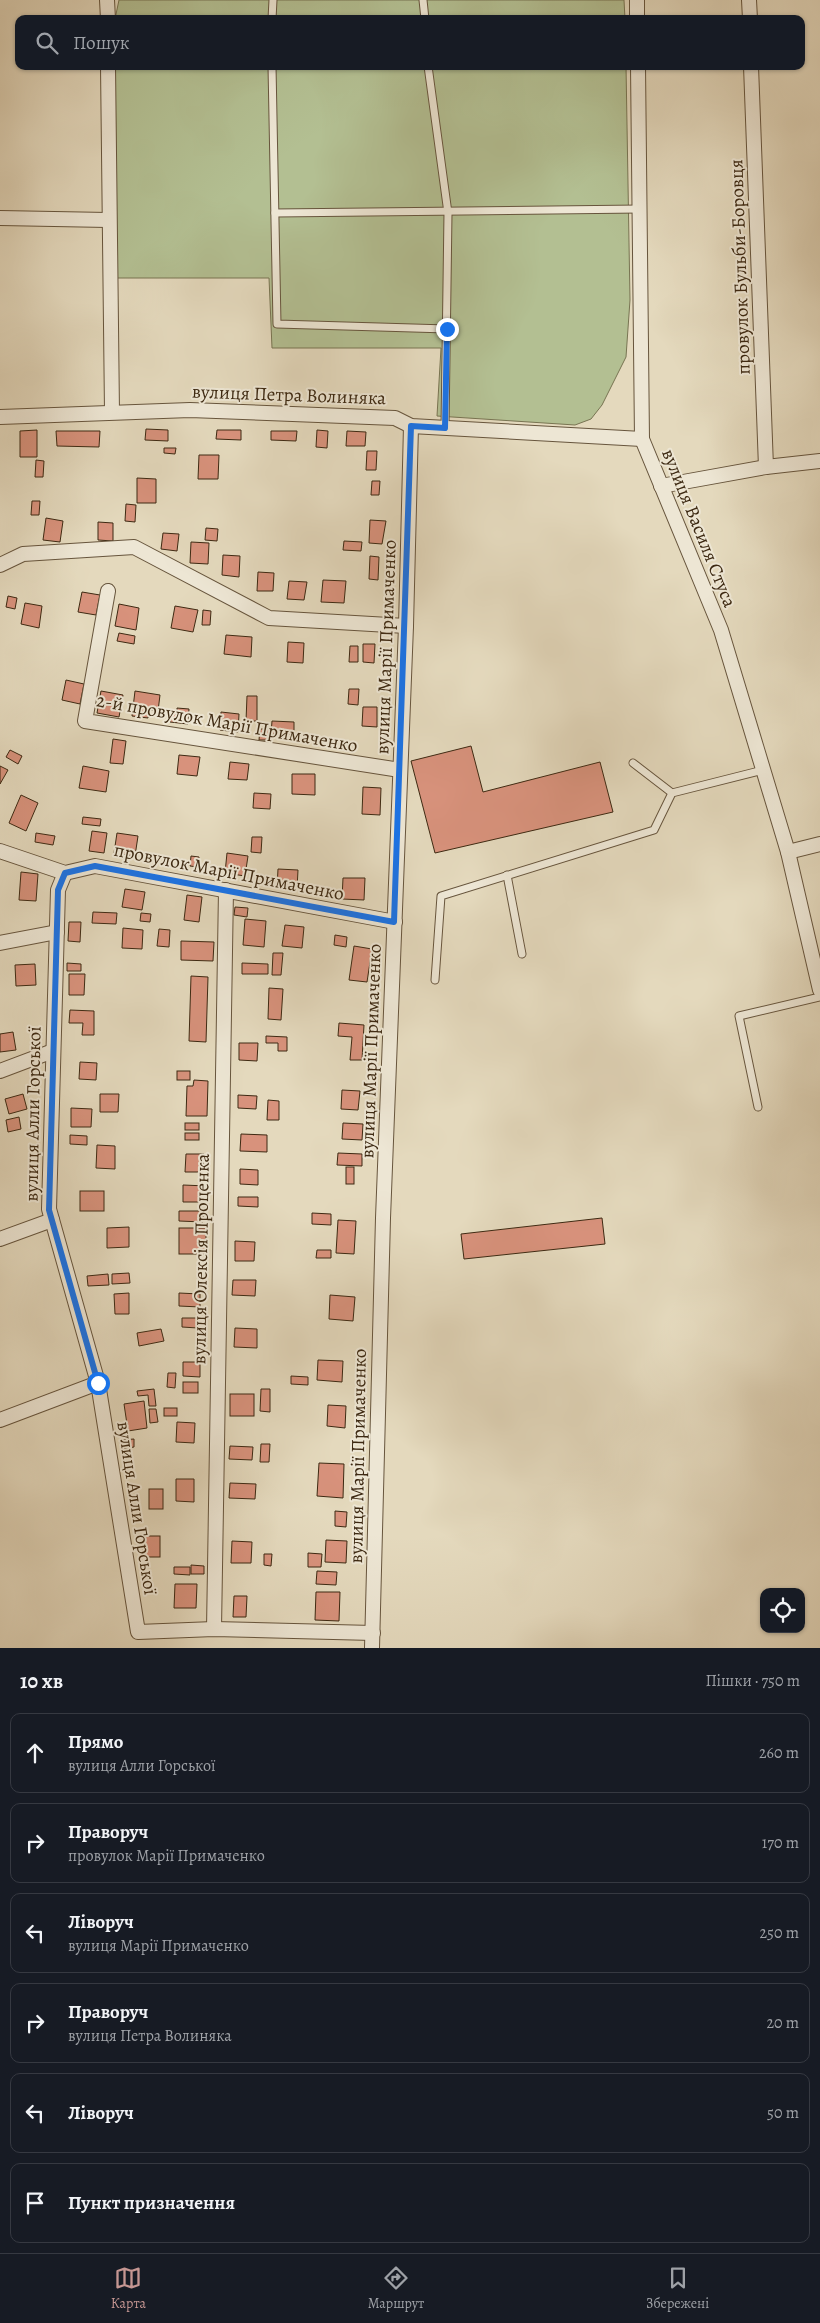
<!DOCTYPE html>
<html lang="uk">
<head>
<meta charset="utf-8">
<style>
	body { margin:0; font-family:Alegreya,serif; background:#20242c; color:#f1f3f6 }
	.controls { position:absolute; right:15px; bottom:15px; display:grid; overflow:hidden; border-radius:10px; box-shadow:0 1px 4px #0004 }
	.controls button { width:45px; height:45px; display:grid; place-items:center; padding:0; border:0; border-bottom:1px solid #363941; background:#171b24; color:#f1f3f6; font:25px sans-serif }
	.stop { position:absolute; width:15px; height:15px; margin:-11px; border:4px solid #1a73e8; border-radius:50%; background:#fff }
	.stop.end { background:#1a73e8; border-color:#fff; box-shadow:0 1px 5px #0008 }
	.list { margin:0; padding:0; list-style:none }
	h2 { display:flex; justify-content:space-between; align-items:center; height:65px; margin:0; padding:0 20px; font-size:21px }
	h2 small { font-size:16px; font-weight:400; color:#9ea1a6 }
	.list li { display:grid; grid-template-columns:32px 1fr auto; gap:15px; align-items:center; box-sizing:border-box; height:80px; margin:0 10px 10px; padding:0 10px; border:1px solid #363941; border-radius:10px }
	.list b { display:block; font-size:19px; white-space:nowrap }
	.list p { margin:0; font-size:16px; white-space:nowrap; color:#9ea1a6 }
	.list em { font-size:16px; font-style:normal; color:#9ea1a6 }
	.icon { flex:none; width:28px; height:28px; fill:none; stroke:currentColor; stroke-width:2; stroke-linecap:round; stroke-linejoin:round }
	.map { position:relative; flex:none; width:820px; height:1648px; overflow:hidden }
	.search { position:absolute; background:#171b24; box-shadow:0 1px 4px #0004; left:15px; right:15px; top:15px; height:55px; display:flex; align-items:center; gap:12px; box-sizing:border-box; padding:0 18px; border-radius:10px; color:#9ea1a6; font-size:19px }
	.sheet { height:605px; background:#171b24 }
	nav { display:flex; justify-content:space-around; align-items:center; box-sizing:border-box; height:70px; border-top:1px solid #363941; background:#171b24; font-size:14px; color:#9ea1a6 }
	nav a { display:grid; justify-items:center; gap:2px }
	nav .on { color:#c59692 }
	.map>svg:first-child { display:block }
	.green { fill:#b3bf92; stroke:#787452 }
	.building { fill:#d8927c; stroke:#3d2912 }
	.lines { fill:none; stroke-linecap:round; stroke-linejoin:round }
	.service-casing { stroke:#67553d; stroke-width:9 }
	.minor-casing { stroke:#67553d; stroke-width:16 }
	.service { stroke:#ede6d4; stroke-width:7 }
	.minor { stroke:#ede6d4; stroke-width:14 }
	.route { stroke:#1a73e8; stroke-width:6 }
	.labels { text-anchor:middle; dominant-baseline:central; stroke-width:4; stroke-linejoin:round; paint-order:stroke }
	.street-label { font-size:19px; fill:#3d2912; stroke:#ede6d4 }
</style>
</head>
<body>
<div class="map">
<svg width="820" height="1648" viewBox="0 0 820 1648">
	<rect width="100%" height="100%" fill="#e4d9bd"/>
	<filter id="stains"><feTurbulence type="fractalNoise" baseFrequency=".004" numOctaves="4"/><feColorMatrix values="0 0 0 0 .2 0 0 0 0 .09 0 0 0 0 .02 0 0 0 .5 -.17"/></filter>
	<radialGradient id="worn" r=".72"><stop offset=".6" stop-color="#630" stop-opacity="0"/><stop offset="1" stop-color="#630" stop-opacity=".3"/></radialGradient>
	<g class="green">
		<path d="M119 0H624L625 19H115Z"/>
		<path d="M113 66H626L630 300 626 357 602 405 591 419 575 425 437 416 441 348H272L269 278H115Z"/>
	</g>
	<g class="building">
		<path d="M146 429 168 430V441L145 440Z"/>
		<path d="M37 430V457H20V431Z"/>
		<path d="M217 430H241V440L216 439Z"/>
		<path d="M317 430 328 431 327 448 316 447Z"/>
		<path d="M56 431H100L99 447 57 446Z"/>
		<path d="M271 431H297L296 441 271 440Z"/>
		<path d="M347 431 366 432 365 446H346Z"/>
		<path d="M164 448H176L175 454 164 453Z"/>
		<path d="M367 451H377L376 470H366Z"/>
		<path d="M199 455H219L218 479H198Z"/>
		<path d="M36 460 44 461 43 477H35Z"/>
		<path d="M137 478 156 479V503H137Z"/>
		<path d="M372 481H380L379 495H371Z"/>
		<path d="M32 501H40L39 515H31Z"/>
		<path d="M126 504 136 505 135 522 125 521Z"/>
		<path d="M46 518 63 521 60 542 43 540Z"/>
		<path d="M370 520 386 521 382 544 369 543Z"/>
		<path d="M98 522 113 523V541L98 540Z"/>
		<path d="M206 528 218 529 217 541 205 540Z"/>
		<path d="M163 533 179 534 177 551 161 549Z"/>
		<path d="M344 541 362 542 361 551 343 550Z"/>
		<path d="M191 542 209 543 208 564 190 563Z"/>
		<path d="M223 555 240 556 239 577 222 575Z"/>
		<path d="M370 556 379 557 378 580 369 579Z"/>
		<path d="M258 572 274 573 273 591H257Z"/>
		<path d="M323 580 346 581 344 603 321 602Z"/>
		<path d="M289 581 307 582 304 600 287 599Z"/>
		<path d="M82 592 100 595 96 615 78 612Z"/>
		<path d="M8 596 17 598 15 609 6 607Z"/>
		<path d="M25 603 42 606 39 628 21 624Z"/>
		<path d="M119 604 139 608 136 630 115 626Z"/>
		<path d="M175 606 198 610 193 632 171 628Z"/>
		<path d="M203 610 211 611 210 625H202Z"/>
		<path d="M119 633 135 636 134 644 117 641Z"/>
		<path d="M226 635 252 637 251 657 224 654Z"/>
		<path d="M288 642 304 643 303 663 287 662Z"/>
		<path d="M363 644H375L374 663 363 662Z"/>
		<path d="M350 646H358V662H349Z"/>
		<path d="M66 680 84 684 80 704 62 700Z"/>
		<path d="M349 689H359L358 705 348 704Z"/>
		<path d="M101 691 123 695 119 717 97 713Z"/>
		<path d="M135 691 160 695 158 711 149 710 148 718 132 716Z"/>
		<path d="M247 696H257V721H246Z"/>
		<path d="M363 707H377V727L362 726Z"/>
		<path d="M177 708 189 709 188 724 170 722 171 712H177Z"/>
		<path d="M221 712 239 714 238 732 220 730Z"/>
		<path d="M272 721 294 722V735L271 734Z"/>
		<path d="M260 729H269V740H259Z"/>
		<path d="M113 739 126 741 123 764 110 763Z"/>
		<path d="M471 746 483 792 600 762 613 812 435 853 411 761Z"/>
		<path d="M10 750 22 756 18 764 6 757Z"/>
		<path d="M179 755 200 757 197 776 177 774Z"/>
		<path d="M230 762 249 764 247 780 228 779Z"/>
		<path d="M0 766 8 770 0 784Z"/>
		<path d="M83 766 109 771 106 792 79 788Z"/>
		<path d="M292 774H315V795L292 794Z"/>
		<path d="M363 787 381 788 380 815 362 814Z"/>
		<path d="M254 793 271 794 270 809 253 808Z"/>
		<path d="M21 795 38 803 26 831 9 823Z"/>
		<path d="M83 817 101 819 100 826 82 824Z"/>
		<path d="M92 831 107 833 104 853 89 851Z"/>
		<path d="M36 833 55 836 53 845 35 842Z"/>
		<path d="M117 833 138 836 135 856 114 853Z"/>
		<path d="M252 837H262L261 853 251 852Z"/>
		<path d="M227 853 248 856 245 876 225 873Z"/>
		<path d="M191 856 199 857 198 867 190 866Z"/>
		<path d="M278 869 298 870 297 889 277 888Z"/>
		<path d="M21 872 38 874 36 901 19 900Z"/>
		<path d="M343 878H365L364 900 342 899Z"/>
		<path d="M125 889 145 892 142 910 122 907Z"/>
		<path d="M187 895 202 897 199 922 184 920Z"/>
		<path d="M235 907 248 908 247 917 234 915Z"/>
		<path d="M93 912 117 913 116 924 92 923Z"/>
		<path d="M141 913 151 914 150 922 140 921Z"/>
		<path d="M245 919 266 921 264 947 243 945Z"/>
		<path d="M69 922H81L80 942 68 941Z"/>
		<path d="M285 925 304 927 302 948 282 946Z"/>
		<path d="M123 928 143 930 142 949 122 948Z"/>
		<path d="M159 929 170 930 169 947 157 946Z"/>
		<path d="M335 935 347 937 346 947 334 945Z"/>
		<path d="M181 941 214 942 213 961 181 960Z"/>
		<path d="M354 946 372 949 367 982 349 980Z"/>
		<path d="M273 953H283L281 975H272Z"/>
		<path d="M67 963 81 964V971H67Z"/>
		<path d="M242 963 268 964V974H242Z"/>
		<path d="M35 964 36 985 16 986 15 965Z"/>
		<path d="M69 974H85L84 995H69Z"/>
		<path d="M191 976 208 977 206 1042 189 1041Z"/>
		<path d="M269 988 283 989 281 1020 268 1019Z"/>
		<path d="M70 1010 94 1011V1035H82L83 1023H69Z"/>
		<path d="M339 1023 364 1025 362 1060H350L352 1037 338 1036Z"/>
		<path d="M13 1032 16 1050 0 1052V1034Z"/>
		<path d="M266 1036 287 1037V1051H278V1043H266Z"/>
		<path d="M239 1043H258L257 1061 239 1060Z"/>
		<path d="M80 1062 97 1063 96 1080 79 1079Z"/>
		<rect x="177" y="1071" width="13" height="9"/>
		<path d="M194 1080 208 1081 207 1116H186L187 1086H193Z"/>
		<path d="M342 1090 360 1091 358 1110 341 1109Z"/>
		<path d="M23 1094 27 1109 9 1114 5 1099Z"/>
		<path d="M100 1094H119L118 1112H100Z"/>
		<path d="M238 1095 257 1096 256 1109 238 1108Z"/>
		<path d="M268 1100 279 1101V1120H267Z"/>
		<path d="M71 1108 92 1109 91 1127H71Z"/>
		<path d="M19 1117 21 1129 8 1132 6 1120Z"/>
		<rect x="185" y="1123" width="14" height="7"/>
		<path d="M343 1123 363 1124 362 1140 342 1139Z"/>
		<rect x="185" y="1133" width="14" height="7"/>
		<path d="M241 1134 267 1135V1152L240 1151Z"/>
		<path d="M70 1135 87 1136V1145L70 1144Z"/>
		<path d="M97 1145 115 1146V1169L96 1168Z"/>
		<path d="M338 1153 362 1154V1166L337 1165Z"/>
		<path d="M186 1154H204L203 1172H185Z"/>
		<rect x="346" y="1167" width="8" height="17"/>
		<path d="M240 1169 258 1170V1185L240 1184Z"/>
		<path d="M183 1185 207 1186V1202H183Z"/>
		<rect x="80" y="1191" width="24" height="20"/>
		<path d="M238 1197H258V1207L238 1206Z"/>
		<path d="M179 1211H203V1222L179 1221Z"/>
		<path d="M312 1213 331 1214V1225L312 1224Z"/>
		<path d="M602 1218 605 1244 464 1259 461 1234Z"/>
		<path d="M338 1220 356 1221 354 1254 336 1253Z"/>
		<path d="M129 1227V1247L107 1248V1228Z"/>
		<rect x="179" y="1228" width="27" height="26"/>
		<path d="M235 1241 255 1242 254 1261H235Z"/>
		<path d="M317 1250H331V1258H316Z"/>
		<path d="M129 1273 130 1283 112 1284V1274Z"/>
		<path d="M108 1274 109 1285 88 1286 87 1276Z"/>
		<path d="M233 1280H256L255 1296 232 1295Z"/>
		<path d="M129 1293V1314H115L114 1294Z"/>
		<path d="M179 1293 200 1294V1307L179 1306Z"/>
		<path d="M330 1295 355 1297 353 1321 329 1319Z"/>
		<path d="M182 1318H198V1328L182 1327Z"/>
		<path d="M235 1328 257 1329V1348L234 1347Z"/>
		<path d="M161 1329 164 1341 139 1346 137 1333Z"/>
		<path d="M318 1360 343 1361 342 1382 317 1380Z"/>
		<path d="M183 1362H200V1377L183 1376Z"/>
		<path d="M168 1373H176L175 1388 167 1387Z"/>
		<path d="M291 1376 308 1377V1385L291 1384Z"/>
		<rect x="183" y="1382" width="15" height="11"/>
		<path d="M154 1389 156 1406H149L148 1395 138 1396 137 1391Z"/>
		<path d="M261 1389H270V1412L260 1411Z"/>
		<rect x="230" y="1394" width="24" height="22"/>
		<path d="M144 1401 147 1428 128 1431 124 1404Z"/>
		<path d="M328 1405 346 1406 345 1428 327 1426Z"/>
		<rect x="164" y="1408" width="13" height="8"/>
		<path d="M149 1409H156L158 1422 150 1423Z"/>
		<path d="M177 1422 195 1423 194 1443 176 1442Z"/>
		<path d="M134 1439V1447L121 1449 120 1440Z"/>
		<path d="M261 1444H270L269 1462H260Z"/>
		<path d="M230 1446 253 1447 252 1460 229 1459Z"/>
		<path d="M319 1463 344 1464 343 1498 317 1496Z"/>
		<path d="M176 1479H194V1502L176 1501Z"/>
		<path d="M230 1483 256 1484 255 1499 229 1498Z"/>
		<rect x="149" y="1489" width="14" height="20"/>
		<path d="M335 1511 347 1512 346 1527 335 1526Z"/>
		<rect x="143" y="1536" width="17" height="21"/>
		<path d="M326 1540 347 1541 346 1563 325 1562Z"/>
		<path d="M232 1541 252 1542 251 1563H231Z"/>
		<path d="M308 1553 322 1554 321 1567H308Z"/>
		<path d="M264 1554H272L271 1566 264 1565Z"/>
		<path d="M191 1565 204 1566V1574H191Z"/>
		<path d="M174 1567H190V1575L174 1574Z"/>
		<path d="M317 1571 337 1572 336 1585 316 1584Z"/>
		<path d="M175 1584H197L196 1608H174Z"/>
		<path d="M316 1592H340L339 1621 315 1620Z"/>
		<path d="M234 1596H247L246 1617H233Z"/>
	</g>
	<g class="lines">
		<g class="service-casing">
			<g id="service">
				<path d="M423 0 425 19"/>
				<path d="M272 19 273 0"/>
				<path d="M272 66 277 324 447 329"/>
				<path d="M428 66 448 213 445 428"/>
				<path d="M275 213 640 209"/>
				<path d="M633 763 672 793"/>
				<path d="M507 875 522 954"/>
				<path d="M435 980 441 896 654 830 672 793 763 770"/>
				<path d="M758 1107 739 1016 820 997"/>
			</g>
		</g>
		<g class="minor-casing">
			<g id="minor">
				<path d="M107 0 108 19"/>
				<path d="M637 0V19"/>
				<path d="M749 0 750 19"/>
				<path d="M108 66 112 412"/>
				<path d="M638 66 642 439 721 630 788 852 820 990"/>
				<path d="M751 66 766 467"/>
				<path d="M0 218 108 220"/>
				<path d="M0 417 190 410 395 418 411 426 642 439"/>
				<path d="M661 486 766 467 820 461"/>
				<path d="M0 565 23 554 134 547 269 618 406 626"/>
				<path d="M108 591 85 721 400 770"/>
				<path d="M0 851 65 873 95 866 395 922"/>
				<path d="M788 852 820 844"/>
				<path d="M65 873 58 890 49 1209 98 1383 138 1632 214 1629 373 1633"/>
				<path d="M0 943 57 932"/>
				<path d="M0 1071 53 1051"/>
				<path d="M0 1239 52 1220"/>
				<path d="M0 1420 98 1383"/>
				<path d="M214 1629 226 890"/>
				<path d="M372 1648 383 1218 406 626 411 426"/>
			</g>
		</g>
		<use href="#service" class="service"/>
		<use href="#minor" class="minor"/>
	</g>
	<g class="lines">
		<path class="route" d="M98 1383 49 1210 58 890 65 873 95 866 394 922 411 426 445 428 447 329"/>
	</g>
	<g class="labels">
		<g class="street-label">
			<text transform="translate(740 267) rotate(-92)">провулок Бульби-Боровця</text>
			<text transform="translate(289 395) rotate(2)">вулиця Петра Волиняка</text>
			<text transform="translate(699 528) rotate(68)">вулиця Василя Стуса</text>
			<text transform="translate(386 647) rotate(-88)">вулиця Марії Примаченко</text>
			<text transform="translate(227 723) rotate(10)">2-й провулок Марії Примаченко</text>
			<text transform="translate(229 872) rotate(11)">провулок Марії Примаченко</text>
			<text transform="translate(371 1051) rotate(-88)">вулиця Марії Примаченко</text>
			<text transform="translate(33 1114) rotate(-89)">вулиця Алли Горської</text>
			<text transform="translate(201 1259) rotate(-89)">вулиця Олексія Проценка</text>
			<text transform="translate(358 1456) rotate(-89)">вулиця Марії Примаченко</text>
			<text transform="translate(137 1508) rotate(81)">вулиця Алли Горської</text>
		</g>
	</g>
	<rect width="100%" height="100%" filter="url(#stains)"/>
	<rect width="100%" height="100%" fill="url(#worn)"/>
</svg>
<div class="controls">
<button><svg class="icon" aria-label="locate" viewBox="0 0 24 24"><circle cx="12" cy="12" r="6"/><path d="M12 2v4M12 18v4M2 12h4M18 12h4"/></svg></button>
</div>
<div class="stop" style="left:98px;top:1383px"></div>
<div class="stop end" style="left:447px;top:329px"></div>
<div class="search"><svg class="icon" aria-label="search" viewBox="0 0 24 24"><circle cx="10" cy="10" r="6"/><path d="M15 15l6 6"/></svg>Пошук</div>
</div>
<section class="sheet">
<h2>10 хв<small>Пішки · 750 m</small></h2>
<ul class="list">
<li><svg class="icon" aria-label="ahead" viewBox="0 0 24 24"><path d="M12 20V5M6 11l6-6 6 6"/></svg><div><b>Прямо</b><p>вулиця Алли Горської</p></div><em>260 m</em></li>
<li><svg class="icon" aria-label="right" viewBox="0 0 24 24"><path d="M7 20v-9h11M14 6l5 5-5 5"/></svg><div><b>Праворуч</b><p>провулок Марії Примаченко</p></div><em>170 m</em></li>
<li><svg class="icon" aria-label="left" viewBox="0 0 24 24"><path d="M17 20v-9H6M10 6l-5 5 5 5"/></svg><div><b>Ліворуч</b><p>вулиця Марії Примаченко</p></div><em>250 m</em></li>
<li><svg class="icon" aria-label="right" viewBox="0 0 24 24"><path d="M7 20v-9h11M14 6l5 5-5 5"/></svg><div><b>Праворуч</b><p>вулиця Петра Волиняка</p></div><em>20 m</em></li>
<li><svg class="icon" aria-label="left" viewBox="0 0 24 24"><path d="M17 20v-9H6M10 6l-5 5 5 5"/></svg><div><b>Ліворуч</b></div><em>50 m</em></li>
<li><svg class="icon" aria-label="arrive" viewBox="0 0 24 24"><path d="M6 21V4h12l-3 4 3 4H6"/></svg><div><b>Пункт призначення</b></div></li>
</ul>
</section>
<nav>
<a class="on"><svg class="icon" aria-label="map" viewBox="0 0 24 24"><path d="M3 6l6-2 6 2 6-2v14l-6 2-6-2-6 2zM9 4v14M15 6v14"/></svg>Карта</a>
<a><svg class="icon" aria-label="directions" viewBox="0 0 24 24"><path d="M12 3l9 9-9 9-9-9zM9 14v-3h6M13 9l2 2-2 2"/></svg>Маршрут</a>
<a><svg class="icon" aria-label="saved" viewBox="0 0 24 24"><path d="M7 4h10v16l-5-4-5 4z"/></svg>Збережені</a>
</nav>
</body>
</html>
